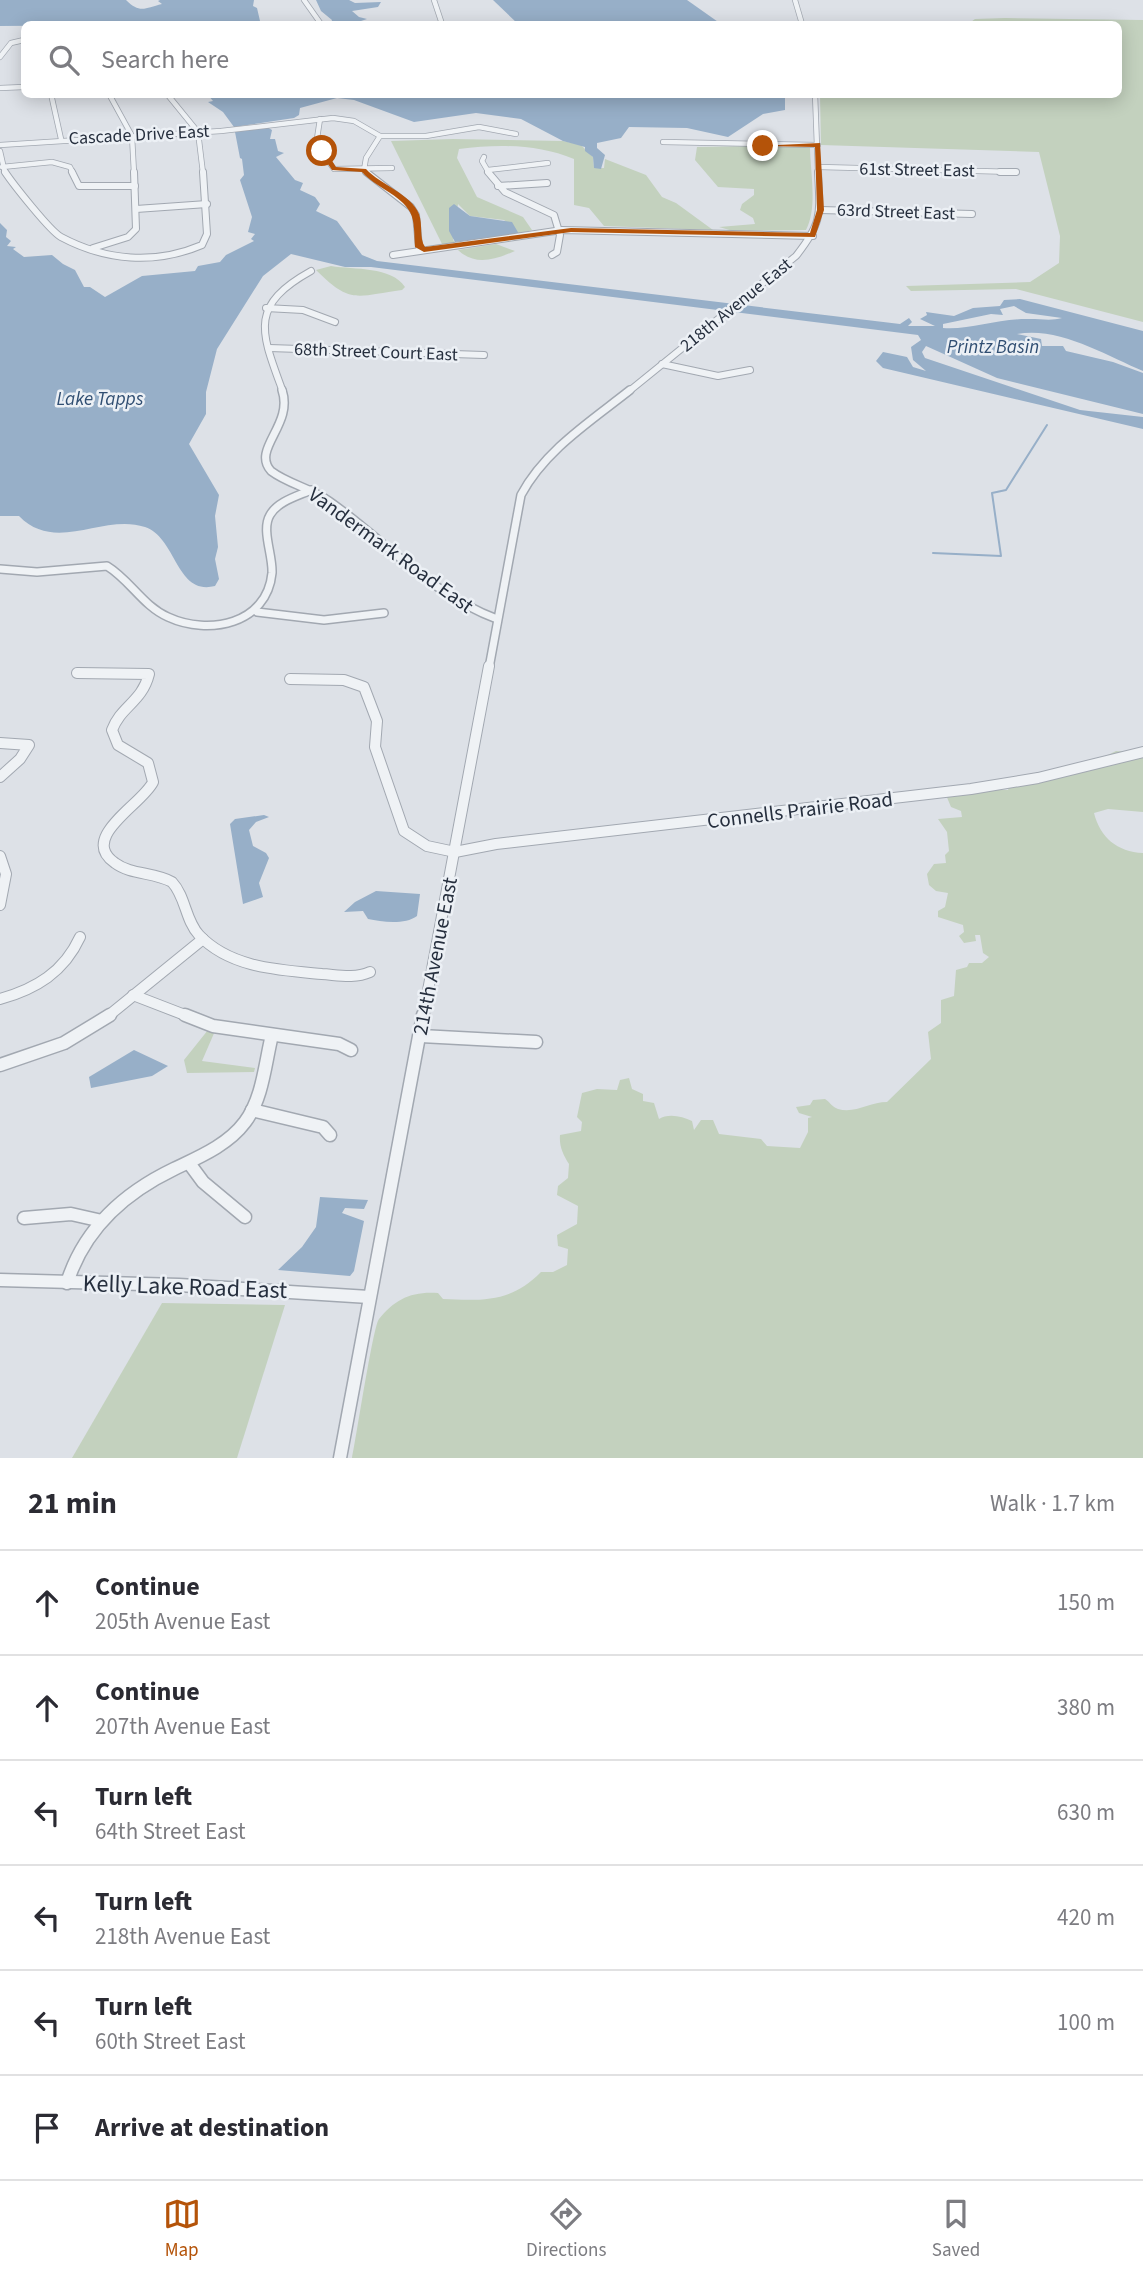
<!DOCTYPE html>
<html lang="en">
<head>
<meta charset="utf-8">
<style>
	body { margin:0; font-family:"Source Sans 3",sans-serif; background:#f7f7f7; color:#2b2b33 }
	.stop { position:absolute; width:21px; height:21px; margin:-16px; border:5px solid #b45309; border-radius:50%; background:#fff }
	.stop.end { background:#b45309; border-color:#fff; box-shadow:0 2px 7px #0008 }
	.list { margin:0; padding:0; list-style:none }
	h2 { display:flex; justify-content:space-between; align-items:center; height:91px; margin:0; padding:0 28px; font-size:30px }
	h2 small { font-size:23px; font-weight:400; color:#7c7c81 }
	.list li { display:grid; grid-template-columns:46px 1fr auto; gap:21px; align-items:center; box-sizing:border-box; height:105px; padding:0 28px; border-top:2px solid #e1e1e2 }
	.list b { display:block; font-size:26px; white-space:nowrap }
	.list p { margin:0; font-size:23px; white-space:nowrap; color:#7c7c81 }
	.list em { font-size:23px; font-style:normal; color:#7c7c81 }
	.icon { flex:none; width:38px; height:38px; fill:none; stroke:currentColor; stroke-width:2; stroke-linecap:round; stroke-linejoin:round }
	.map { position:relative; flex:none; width:1143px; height:1458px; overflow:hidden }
	.search { position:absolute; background:#fff; box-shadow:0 4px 18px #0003; left:21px; right:21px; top:21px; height:77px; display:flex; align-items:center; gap:18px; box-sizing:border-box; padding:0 24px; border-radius:10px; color:#7c7c81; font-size:26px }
	.sheet { height:721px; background:#fff }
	nav { display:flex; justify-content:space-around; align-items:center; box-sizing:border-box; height:98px; border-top:2px solid #e1e1e2; background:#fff; font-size:19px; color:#7c7c81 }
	nav a { display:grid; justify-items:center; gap:4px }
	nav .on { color:#b45309 }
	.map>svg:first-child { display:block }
	.green { fill:#c3d1be }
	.water { fill:#97afc8; fill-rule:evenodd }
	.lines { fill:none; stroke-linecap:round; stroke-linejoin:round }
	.stream { stroke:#97afc8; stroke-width:2 }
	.minor-far4-casing { stroke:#a2a8b1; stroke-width:6 }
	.minor-far3-casing { stroke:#a2a8b1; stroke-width:8 }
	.minor-far2-casing { stroke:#a2a8b1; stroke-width:10 }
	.minor-far1-casing { stroke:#a2a8b1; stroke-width:12 }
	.minor-casing { stroke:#a2a8b1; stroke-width:15 }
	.minor-far4 { stroke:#eff2f5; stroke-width:4.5 }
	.minor-far3 { stroke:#eff2f5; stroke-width:6 }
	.minor-far2 { stroke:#eff2f5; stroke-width:7 }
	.minor-far1 { stroke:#eff2f5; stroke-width:10 }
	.minor { stroke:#eff2f5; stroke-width:12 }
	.route { fill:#b45309 }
	.labels { text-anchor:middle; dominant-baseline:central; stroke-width:5; stroke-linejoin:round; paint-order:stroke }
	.far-street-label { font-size:18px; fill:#262f3e; stroke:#ecf0f5 }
	.far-water-label { font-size:19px; font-style:italic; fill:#304e72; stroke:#ecf0f5 }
	.street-label { font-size:21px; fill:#262f3e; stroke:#ecf0f5 }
	.near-street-label { font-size:24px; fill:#262f3e; stroke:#ecf0f5 }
</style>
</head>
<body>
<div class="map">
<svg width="1143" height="1458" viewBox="0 0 1143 1458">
	<rect width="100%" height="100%" fill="#dde1e7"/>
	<g class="green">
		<path d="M1005 18 1143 20V322L1016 289 911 291 906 286 1030 282 1059 263 1060 236 1039 152 821 145 820 95 1118 94V24H968L975 19Z"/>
		<path d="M453 139 563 141 581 145 593 157 594 168H604L605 159 646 175 662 197 676 203 713 230 604 226 589 208 574 205V159C538 144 498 144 459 149L457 158 477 197 523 217 532 230 519 234 504 220 470 216 458 204 453 240 455 242 443 246 391 141Z"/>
		<path d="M795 145 810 146C810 171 818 207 806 230L733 231 719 227 755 224 753 218 740 210 742 204 754 195V189L718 187 695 160 697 147Z"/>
		<path d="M496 244 515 251C494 260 475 266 458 250Z"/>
		<path d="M331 266C355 270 391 266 405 287L402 290C356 296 351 305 316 270Z"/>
		<path d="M1116 751 1143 753V812L1108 809 1094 813C1100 837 1117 852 1143 853V1458H352C356 1440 373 1326 379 1319 394 1300 411 1291 438 1293L443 1299C483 1301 512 1302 541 1272H553L567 1265 568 1249 558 1246 557 1235 577 1224 578 1206 557 1195 558 1186 568 1178 569 1164C563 1155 559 1146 560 1135L581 1131 582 1122 577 1117 582 1093 597 1089 617 1090 620 1080 629 1078 632 1089 643 1094V1101L654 1103 659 1119C668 1113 682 1116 692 1121L694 1130 701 1120H713L719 1134 761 1139 767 1146 800 1148 808 1132V1118L812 1117 799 1113 796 1107 810 1105 813 1100 825 1099C830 1102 832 1107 838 1109 855 1114 870 1102 887 1102L931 1059 928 1032 941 1023V1000L954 996 956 970 967 967 969 963H982L989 957 983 953 980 935H975L976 941 964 943 959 936 964 932 963 925 938 917V911L945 907 948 893 936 891 929 885 927 874 934 864 946 863 945 855 949 851 947 832 938 819 962 817 961 811 951 807 946 795C969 792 987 789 1008 790L1010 785 1109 760 1108 755Z"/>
		<path d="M208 1030 215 1031 202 1061 255 1068 254 1072 187 1073 184 1060Z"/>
		<path d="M162 1303 285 1305 237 1458H72Z"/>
	</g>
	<g class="water">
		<path d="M0 0H126C140 14 145 8 162 4L158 1 160 0H254L253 6 257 8 260 21 267 24 0 26Z"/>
		<path d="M316 0H349L355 3 381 2 378 7 352 11 359 17 367 19 361 21 366 24H331L332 20 321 11Z"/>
		<path d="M493 0H687L721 24H518Z"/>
		<path d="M785 94V110L763 114 728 137 687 128 629 127 621 138 597 143V148L605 155 601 169 594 168 593 157 585 151V147L563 141 521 119 476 113 414 122 354 100 337 98 300 108 299 115 294 118 234 127 223 112 208 102 213 101 208 95Z"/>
		<path d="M267 127 272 130 270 139H275L278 151 284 153 276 157 295 180 303 183 300 190 315 197 320 204 316 211 337 221 362 255 377 261 900 324 909 318 912 322 908 326H935L920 319 927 315 926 312 954 316 973 308 1000 306 1004 300 1020 299 1143 331V371C1106 355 1058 326 1017 334L1041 339 1042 346H1063L1066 351 1113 362 1143 373V414L997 378 926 346 922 352 925 358 1080 410 1143 417V429L883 368 876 361 883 352 907 357 913 367 926 371 913 360 911 347 921 340 918 335 371 267H345L291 254 263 276 217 349 206 392V414L189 444 219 495 215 516 218 547 215 559 219 579 215 586C176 596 177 538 145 527 103 513 56 554 19 516H0V223L7 230 6 237 11 241 7 246 16 247 13 249 24 257 52 255 63 264 75 270 84 287H90L105 297 142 276 195 271 198 266 220 262 226 255 254 241 251 239 255 234 248 232 252 217 240 180 244 175 242 159 240 158 235 132ZM1014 306 1026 313 1062 318C1052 321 1041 319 1030 319 1000 318 971 330 943 328V324L991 314 1003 315 1000 309Z"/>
		<path d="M454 204 470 216 512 222 519 234 455 242 449 231V208Z"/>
		<path d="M264 815 269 817 256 822 249 830 253 846 266 853 269 858 259 883 263 897 243 904 230 824 235 819Z"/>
		<path d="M376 891 420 894 417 916C405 925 382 922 368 919L363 911 344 912 355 902Z"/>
		<path d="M134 1050 168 1066 152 1076 91 1088 89 1077Z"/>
		<path d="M320 1197 368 1200 364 1209 345 1208 342 1213 364 1221 354 1271 350 1276 278 1270 302 1247 316 1227Z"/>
	</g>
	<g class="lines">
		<path class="stream" d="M933 553 1001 556 992 493 1006 490 1047 425"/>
		<g class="minor-far4-casing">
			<g id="minor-far4">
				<path d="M304 0 321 24"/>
				<path d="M434 0 442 24"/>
				<path d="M795 0 802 24"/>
				<path d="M0 57 11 43 24 40"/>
				<path d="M0 88 24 87"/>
				<path d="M51 94 61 139"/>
				<path d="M109 94 132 136 134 173"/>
				<path d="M167 94 198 132 203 173"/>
				<path d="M815 94 818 173"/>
				<path d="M320 119 316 145 334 169 392 168"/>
				<path d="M663 142 818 145"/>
				<path d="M0 145 221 131 333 118 354 121 380 136H426L479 127 516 134"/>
				<path d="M0 151 5 173"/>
				<path d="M484 157 482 161 489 173"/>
				<path d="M2 167 52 162 70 167 73 173"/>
				<path d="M819 167 1016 172"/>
				<path d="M488 170 548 163"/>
				<path d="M368 173 364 170 366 158 380 136"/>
			</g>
		</g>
		<g class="minor-far3-casing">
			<g id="minor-far3">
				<path d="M5 172C13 184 50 231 61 237 106 261 155 265 202 245L207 234 203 172"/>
				<path d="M72 172 79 186H135"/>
				<path d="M366 172 411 207 416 215 419 247 422 249"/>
				<path d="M488 172 505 192 554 215 560 235 557 252 552 255"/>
				<path d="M1000 172H1016"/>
				<path d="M498 186 547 183"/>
				<path d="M136 209 207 204"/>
				<path d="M820 210 972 214"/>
				<path d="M93 248 128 237 136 229 134 172"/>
				<path d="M393 255 562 230 813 236"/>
				<path d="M266 308 303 310 335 322"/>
				<path d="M269 348 484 355"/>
				<path d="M662 364 718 376 750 370"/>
				<path d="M283 392C261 332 248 306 311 271"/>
				<path d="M628 392 796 256C823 222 820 214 818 172"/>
			</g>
		</g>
		<g class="minor-far2-casing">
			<g id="minor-far2">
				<path d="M282 390C294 425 251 449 271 471 288 484 311 488 329 501 385 540 431 595 497 619"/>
				<path d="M0 569 37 572 107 566C130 580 143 606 168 617 209 636 267 624 272 573 273 555 261 530 270 515 278 501 298 496 311 490"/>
				<path d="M257 612 324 620 384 613"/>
				<path d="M489 668 521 495C545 450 591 421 630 390"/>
			</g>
		</g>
		<g class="minor-far1-casing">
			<g id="minor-far1">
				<path d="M77 673 149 674C142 702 121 706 112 730L118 745 148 763 153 782C143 804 78 837 115 863 131 875 154 872 172 882 186 897 185 920 199 935 230 968 279 970 322 974 338 975 354 979 370 972"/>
				<path d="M290 679 344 680 364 687 377 721 375 747 404 831 427 846 455 852 496 844 971 789 1038 778 1143 752"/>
				<path d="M0 743 29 745 20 759 0 777"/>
				<path d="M0 856 6 874 0 905"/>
				<path d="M133 995 190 1017"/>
				<path d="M0 999C36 989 64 972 80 937"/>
				<path d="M107 1017 203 939"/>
				<path d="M423 1017 489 666"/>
			</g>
		</g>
		<g class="minor-casing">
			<g id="minor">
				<path d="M185 1015 213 1026 339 1044 351 1050"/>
				<path d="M421 1036 536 1042"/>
				<path d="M0 1065 64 1043 110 1015"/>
				<path d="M252 1110 323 1127 330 1135"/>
				<path d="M189 1163 203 1182 245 1217"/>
				<path d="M24 1218 71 1214 102 1221"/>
				<path d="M0 1280 179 1285 369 1297"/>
				<path d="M67 1283C84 1229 124 1193 174 1169 199 1157 228 1145 245 1122 263 1098 265 1063 272 1035"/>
				<path d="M340 1458 423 1015"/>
			</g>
		</g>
		<use href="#minor-far4" class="minor-far4"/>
		<use href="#minor-far3" class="minor-far3"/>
		<use href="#minor-far2" class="minor-far2"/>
		<use href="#minor-far1" class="minor-far1"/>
		<use href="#minor" class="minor"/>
	</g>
	<path class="route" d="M820 143 824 210 815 237 571 232 424 252 415 247C414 236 415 221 410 212 401 195 375 187 362 172L332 170 319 151 325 150 336 167 366 169C381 185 411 194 419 214 423 225 419 238 425 247L571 228 810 233 817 210 815 147 759 146Z"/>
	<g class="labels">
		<g class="far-street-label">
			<text transform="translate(139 135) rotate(-3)">Cascade Drive East</text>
			<text transform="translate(917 170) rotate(1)">61st Street East</text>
			<text transform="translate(896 212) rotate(2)">63rd Street East</text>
			<text transform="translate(736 305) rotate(-39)">218th Avenue East</text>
			<text transform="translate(376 352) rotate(2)">68th Street Court East</text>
		</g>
		<g class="far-water-label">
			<text x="993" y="347">Printz Basin</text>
			<text x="100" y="399">Lake Tapps</text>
		</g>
		<g class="street-label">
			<text transform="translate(391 550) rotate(36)">Vandermark Road East</text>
			<text transform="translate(800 810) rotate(-7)">Connells Prairie Road</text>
			<text transform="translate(435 956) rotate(-79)">214th Avenue East</text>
		</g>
		<g class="near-street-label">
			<text transform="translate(185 1287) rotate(2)">Kelly Lake Road East</text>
		</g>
	</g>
</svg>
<div class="stop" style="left:322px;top:151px"></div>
<div class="stop end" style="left:763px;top:146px"></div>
<div class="search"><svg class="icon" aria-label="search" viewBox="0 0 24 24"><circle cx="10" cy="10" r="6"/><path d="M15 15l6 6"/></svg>Search here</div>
</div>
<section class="sheet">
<h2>21 min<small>Walk · 1.7 km</small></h2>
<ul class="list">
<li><svg class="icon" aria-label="ahead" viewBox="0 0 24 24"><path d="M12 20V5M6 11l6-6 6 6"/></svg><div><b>Continue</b><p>205th Avenue East</p></div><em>150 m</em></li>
<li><svg class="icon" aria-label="ahead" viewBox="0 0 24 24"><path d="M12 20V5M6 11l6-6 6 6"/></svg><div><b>Continue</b><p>207th Avenue East</p></div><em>380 m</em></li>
<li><svg class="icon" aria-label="left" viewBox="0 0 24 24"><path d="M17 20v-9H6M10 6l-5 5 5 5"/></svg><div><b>Turn left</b><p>64th Street East</p></div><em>630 m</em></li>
<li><svg class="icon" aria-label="left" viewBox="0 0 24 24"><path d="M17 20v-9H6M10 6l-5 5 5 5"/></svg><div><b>Turn left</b><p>218th Avenue East</p></div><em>420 m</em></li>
<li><svg class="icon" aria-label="left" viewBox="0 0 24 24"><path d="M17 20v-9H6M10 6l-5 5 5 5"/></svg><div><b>Turn left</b><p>60th Street East</p></div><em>100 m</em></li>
<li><svg class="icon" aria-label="arrive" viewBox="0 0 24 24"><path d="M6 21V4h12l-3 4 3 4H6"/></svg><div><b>Arrive at destination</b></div></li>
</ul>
</section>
<nav>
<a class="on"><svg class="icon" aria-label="map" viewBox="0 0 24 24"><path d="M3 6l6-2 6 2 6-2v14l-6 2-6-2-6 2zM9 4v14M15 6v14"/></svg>Map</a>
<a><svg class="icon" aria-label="directions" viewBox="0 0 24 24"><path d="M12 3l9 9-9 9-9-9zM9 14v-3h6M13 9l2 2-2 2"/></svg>Directions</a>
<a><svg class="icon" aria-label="saved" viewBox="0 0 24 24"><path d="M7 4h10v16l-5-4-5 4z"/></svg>Saved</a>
</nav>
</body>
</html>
